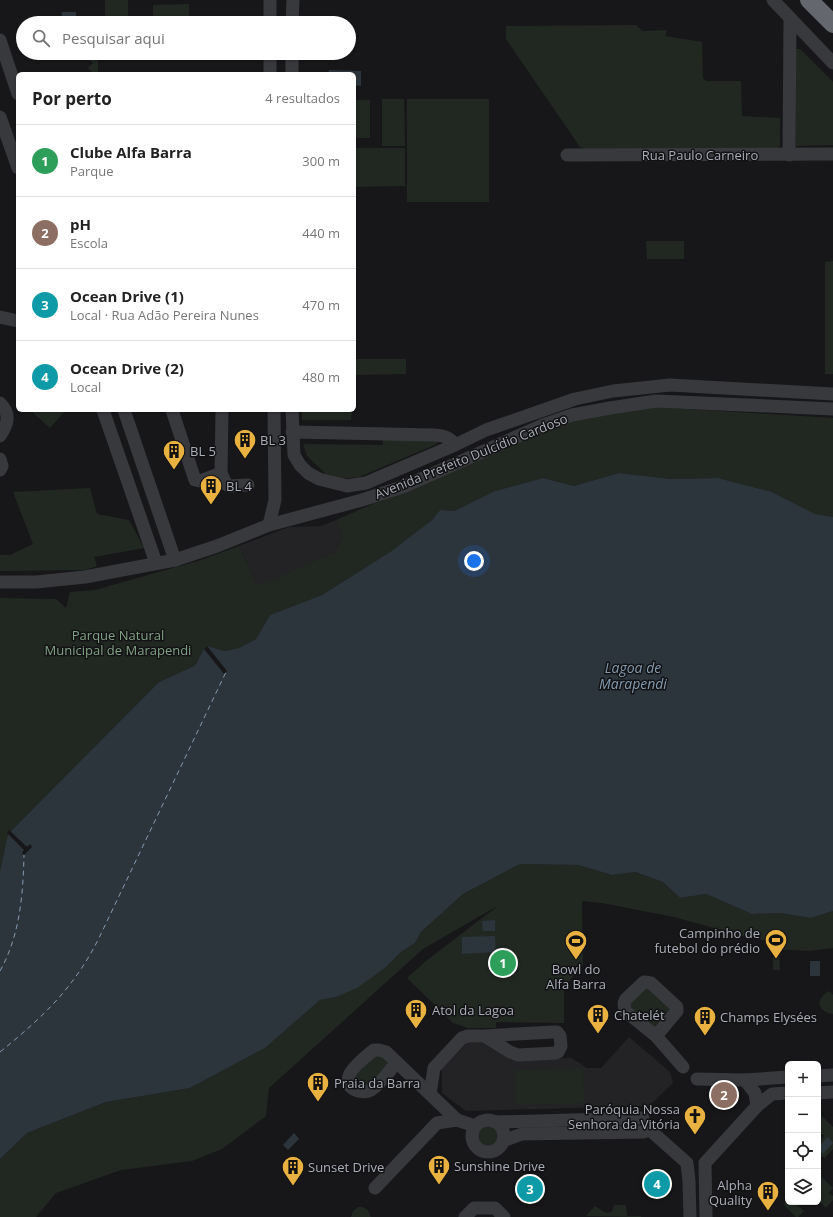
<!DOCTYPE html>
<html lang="pt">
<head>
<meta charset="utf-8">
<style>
	body { margin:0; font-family:"Open Sans",sans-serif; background:#f6f6f6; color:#222 }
	.controls { position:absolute; right:12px; bottom:12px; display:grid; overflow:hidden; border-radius:6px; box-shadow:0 1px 3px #0004 }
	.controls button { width:36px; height:36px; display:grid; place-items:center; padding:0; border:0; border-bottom:1px solid #e0e0e0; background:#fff; color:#222; font:20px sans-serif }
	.you { position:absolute; left:474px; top:561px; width:14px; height:14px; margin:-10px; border:3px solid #fff; border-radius:50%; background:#1a73e8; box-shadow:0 0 0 6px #1a73e833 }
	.badge { display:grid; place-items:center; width:26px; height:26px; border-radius:50%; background:#111827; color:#fff; font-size:13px; font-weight:700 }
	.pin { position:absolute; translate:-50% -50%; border:2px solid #fff; box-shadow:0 1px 4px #0006 }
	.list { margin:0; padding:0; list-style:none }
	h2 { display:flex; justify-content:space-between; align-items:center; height:52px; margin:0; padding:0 16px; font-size:17px }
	h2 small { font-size:13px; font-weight:400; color:#767676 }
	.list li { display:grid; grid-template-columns:26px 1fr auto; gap:12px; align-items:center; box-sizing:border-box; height:72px; padding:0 16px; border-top:1px solid #e0e0e0 }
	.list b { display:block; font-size:15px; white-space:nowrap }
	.list p { margin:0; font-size:13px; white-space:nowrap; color:#767676 }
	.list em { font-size:13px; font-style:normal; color:#767676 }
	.icon { flex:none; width:22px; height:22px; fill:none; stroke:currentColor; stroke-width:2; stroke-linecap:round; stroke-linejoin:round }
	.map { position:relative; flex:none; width:833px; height:1217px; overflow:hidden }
	.search { position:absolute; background:#fff; box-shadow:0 1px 3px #0004; left:16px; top:16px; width:340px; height:44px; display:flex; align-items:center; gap:10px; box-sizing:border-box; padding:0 14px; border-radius:22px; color:#767676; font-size:15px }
	.panel { position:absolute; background:#fff; box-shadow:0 1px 3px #0004; left:16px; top:72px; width:340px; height:340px; border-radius:6px }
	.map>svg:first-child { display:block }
	.built { fill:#232326 }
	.green { fill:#212822 }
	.water { fill:#2d353c }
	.pier { fill:#171719 }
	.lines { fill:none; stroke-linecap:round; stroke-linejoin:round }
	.ferry { stroke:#839bb1; stroke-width:1; stroke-dasharray:5 4; stroke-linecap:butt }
	.minor { stroke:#38393d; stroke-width:13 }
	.highway { stroke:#64676e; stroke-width:18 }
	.labels { text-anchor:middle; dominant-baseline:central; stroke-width:3; stroke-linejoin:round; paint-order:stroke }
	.street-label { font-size:13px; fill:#aaaeb8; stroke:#121214 }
	.poi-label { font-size:13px; fill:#aaaeb8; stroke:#121214; text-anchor:start }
	.park-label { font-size:13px; fill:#82a284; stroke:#121214 }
	.water-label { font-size:14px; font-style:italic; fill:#839bb1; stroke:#121214 }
</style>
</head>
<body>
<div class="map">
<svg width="833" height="1217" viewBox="0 0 833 1217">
	<rect width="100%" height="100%" fill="#171719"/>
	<g class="built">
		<path d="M336 520 343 537 335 552 261 586 256 583 239 546 289 527 321 526Z"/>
		<path d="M629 1037 670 1072 673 1083 649 1106 466 1111 442 1093V1069L468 1042 482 1043 511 1060 572 1058 587 1068H601Z"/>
	</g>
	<g class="green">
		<rect x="105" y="0" width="23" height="17"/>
		<path d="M189 4V23H153V5Z"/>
		<path d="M636 25 643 31 667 30 665 36 702 42 703 78 706 81H740L741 82 742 116 780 118V146L776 149H586L580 147 506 39V26Z"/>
		<path d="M796 49H800L833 82V145L796 146Z"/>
		<path d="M86 53H98V74H94L88 68 93 63 87 58 89 56Z"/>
		<path d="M382 99H404L405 146H382Z"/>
		<rect x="407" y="99" width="82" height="103"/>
		<rect x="354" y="100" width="16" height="38"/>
		<path d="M354 148H405V186L354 187Z"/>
		<path d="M646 241H684V259H647Z"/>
		<path d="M833 261V374H825V262Z"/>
		<path d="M354 359H406V374L354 375Z"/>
		<path d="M656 407 833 418V517L815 514 772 492 718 478 671 479 619 473 574 486 543 478 495 491 454 511 440 510 432 520 390 552 322 595 270 615 256 639 239 648 225 651 207 646C200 652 200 660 194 666L159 682 8 834 0 871V598L56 599 66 608 70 592 95 590 201 560 239 546 256 583 261 585 335 552 343 537 336 520 566 420Z"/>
		<path d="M30 410H63L65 411 50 428Z"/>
		<path d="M302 410H352L351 420H302Z"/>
		<path d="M383 437H437V444L359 477 343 479 326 474 307 456 303 444 383 445Z"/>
		<path d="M90 488 97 514 129 520 144 548 94 557 97 566 85 570 0 571V555H10L33 544 13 492Z"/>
		<path d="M520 864 578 865 612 875 634 872 663 882 680 898 706 894 752 914 780 913 811 918 833 911V948L809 951 773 949 772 941 750 938 674 917 602 903 582 901 583 965 564 987V1023L496 1022V1028H468L453 1023 407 978 426 961 499 905 423 949 269 1088 266 1116 222 1149 192 1161 121 1170 56 1193 36 1217H0V1159L27 1133 106 1102 190 1088 265 1048 320 1000 336 997 386 967 401 952 415 943 421 932 463 894Z"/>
		<path d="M773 951H779L780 970H773Z"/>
		<path d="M646 983 675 1007 656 1030 627 1006Z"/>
		<path d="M829 991 833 995V1014C817 1012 815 999 829 991Z"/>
		<path d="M377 1052 390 1064 365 1090 353 1079Z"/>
		<path d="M583 1068 584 1103 516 1105 515 1070Z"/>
		<path d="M818 1112 833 1127V1149L824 1158 818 1153V1142L824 1136 818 1131Z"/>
		<circle cx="488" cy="1136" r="10"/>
		<path d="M818 1174 833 1188 829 1193 833 1196V1200L826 1208 818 1200Z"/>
		<path d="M788 1199V1202H793L804 1211 798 1217H796L783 1204Z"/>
		<path d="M614 1205H626L627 1216H641V1217L586 1216 595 1206 606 1213 612 1212Z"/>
		<path d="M358 1207H362L368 1210 371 1217H351L353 1211Z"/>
	</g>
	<g class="water">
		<path d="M62 12H76V21H61Z"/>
		<path d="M329 70 361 71V86L354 85V74H328Z"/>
		<path d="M619 473 671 479 718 478 772 492 815 514 833 517V911L811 918 780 913 752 914 706 894 680 898 663 882 635 872 612 875 578 865 520 864 463 894 421 932 415 943 401 952 386 967 357 988 336 997 320 1000 265 1048 190 1088 106 1102 27 1133 0 1159V871L8 834 159 682 194 666C200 660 200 652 207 646L225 651 239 648 256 639 270 615 322 595 390 552 432 520 440 510 454 511 495 491 543 478 574 486Z"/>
		<path d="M495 920V931H483L482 921Z"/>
		<path d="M495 936 496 952 462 954V937Z"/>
		<rect x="810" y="961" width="10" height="15"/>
		<path d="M294 1133 299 1139 288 1150 283 1145Z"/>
		<path d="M828 1137 833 1143 823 1154 818 1147Z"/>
	</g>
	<g class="pier">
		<path d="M207 646 227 671 224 674 204 649Z"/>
		<path d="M9 830 27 847 30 844 32 847 24 855 22 853 24 850 7 833Z"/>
	</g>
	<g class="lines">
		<g class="ferry">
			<path d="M0 971C20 935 23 895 24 855"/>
			<path d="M0 1052C43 1017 74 988 99 938L226 672"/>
		</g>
		<g class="minor">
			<path d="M773 0 833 63"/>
			<path d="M270 23V0"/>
			<path d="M292 23 293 0"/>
			<path d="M0 40 18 94"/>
			<path d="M270 74V53"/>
			<path d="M292 74V53"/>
			<path d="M0 117 18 168"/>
			<path d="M567 155 833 154"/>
			<path d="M789 155 790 18"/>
			<path d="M0 317 18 321"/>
			<path d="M0 403C11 414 8 424 0 436"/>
			<path d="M103 410 156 563"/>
			<path d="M124 410 175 560"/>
			<path d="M172 410 195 480 200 481 221 473"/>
			<path d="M222 410 221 473 226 484 229 486 248 485"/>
			<path d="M292 410 294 455 300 465 308 473 319 479 347 486 366 483 455 445 486 430 575 399 613 391 670 385 833 394"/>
			<path d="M292 432 435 435C444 436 450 437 455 445"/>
			<path d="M0 459 2 466 0 470"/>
			<path d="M269 525 275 500 274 410"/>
			<path d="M0 582H36L85 577 175 560 217 546 269 525 362 500 405 486 543 425 572 415 610 408 656 401 833 409"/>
			<path d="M656 1036 677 1011V1007L651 983 644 982 626 999 624 1003 625 1011 656 1036 683 1067"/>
			<path d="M397 1062C389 1071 381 1084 371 1090 362 1095 344 1089 349 1076 351 1069 364 1058 370 1053L374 1050H379L386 1052 457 1120 475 1126"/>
			<path d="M818 1076 833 1075"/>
			<path d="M697 1079 745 1080 788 1077"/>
			<path d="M745 1080 755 1093 757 1106"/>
			<path d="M818 1093 833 1092"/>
			<path d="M430 1094 434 1068 462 1038 468 1036H484L510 1052 518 1055 556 1053 558 1052 561 1046 560 1036 557 1032H553L484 1036"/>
			<circle cx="488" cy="1136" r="16"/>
			<path d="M495 1122 643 1118"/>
			<path d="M651 1131 687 1163 689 1181 690 1217"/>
			<path d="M503 1141 522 1134 644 1132"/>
			<path d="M375 1188 437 1123 457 1120"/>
			<path d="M465 1217 474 1208H495L504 1217"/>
			<path d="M706 1217 705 1163 757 1106 772 1094 788 1093"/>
		</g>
		<path class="highway" d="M809 0 833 24"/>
	</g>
	<defs>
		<g id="building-pin" transform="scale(1.15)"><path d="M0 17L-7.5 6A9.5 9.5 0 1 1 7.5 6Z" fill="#e8b140" stroke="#121214"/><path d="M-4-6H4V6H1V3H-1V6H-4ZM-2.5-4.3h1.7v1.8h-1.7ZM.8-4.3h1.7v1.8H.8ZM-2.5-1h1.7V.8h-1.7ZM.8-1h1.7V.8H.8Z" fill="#111"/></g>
		<g id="stadium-pin" transform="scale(1.15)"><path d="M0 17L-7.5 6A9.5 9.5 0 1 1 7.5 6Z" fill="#e8b140" stroke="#121214"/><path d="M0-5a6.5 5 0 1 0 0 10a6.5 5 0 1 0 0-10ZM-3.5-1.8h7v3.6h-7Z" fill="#111"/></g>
		<g id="church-pin" transform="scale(1.15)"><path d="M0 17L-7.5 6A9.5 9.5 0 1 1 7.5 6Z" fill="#e8b140" stroke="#121214"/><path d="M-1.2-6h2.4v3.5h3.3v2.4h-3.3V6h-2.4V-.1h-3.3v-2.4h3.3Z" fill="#111"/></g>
	</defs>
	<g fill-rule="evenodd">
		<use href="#building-pin" x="245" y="440"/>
		<use href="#building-pin" x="174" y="451"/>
		<use href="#building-pin" x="211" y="486"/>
		<use href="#stadium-pin" x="776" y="940"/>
		<use href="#stadium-pin" x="576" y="941"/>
		<use href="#building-pin" x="416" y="1010"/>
		<use href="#building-pin" x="598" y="1015"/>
		<use href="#building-pin" x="705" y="1017"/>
		<use href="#building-pin" x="318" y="1083"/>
		<use href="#church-pin" x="695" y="1116"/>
		<use href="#building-pin" x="439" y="1166"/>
		<use href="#building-pin" x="293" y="1167"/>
		<use href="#building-pin" x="768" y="1192"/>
	</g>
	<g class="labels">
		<g class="street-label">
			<text x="700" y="155">Rua Paulo Carneiro</text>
			<text transform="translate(471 456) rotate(-22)">Avenida Prefeito Dulcídio Cardoso</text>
		</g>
		<g class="poi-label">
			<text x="260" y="440">BL 3</text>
			<text x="190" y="451">BL 5</text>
			<text x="226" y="486">BL 4</text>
			<text x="760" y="933" text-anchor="end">Campinho de<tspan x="760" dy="15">futebol do prédio</tspan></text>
			<text x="576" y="969" text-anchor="middle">Bowl do<tspan x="576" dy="15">Alfa Barra</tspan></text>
			<text x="432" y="1010">Atol da Lagoa</text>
			<text x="614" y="1015">Chatelét</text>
			<text x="720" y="1017">Champs Elysées</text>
			<text x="334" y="1083">Praia da Barra</text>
			<text x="680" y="1109" text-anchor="end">Paróquia Nossa<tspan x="680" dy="15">Senhora da Vitória</tspan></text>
			<text x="454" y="1166">Sunshine Drive</text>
			<text x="308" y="1167">Sunset Drive</text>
			<text x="752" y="1185" text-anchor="end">Alpha<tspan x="752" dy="15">Quality</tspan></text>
		</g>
		<g class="park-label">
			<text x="118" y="635">Parque Natural<tspan x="118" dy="15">Municipal de Marapendi</tspan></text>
		</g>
		<g class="water-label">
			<text x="633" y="667">Lagoa de<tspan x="633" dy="16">Marapendi</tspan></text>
		</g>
	</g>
</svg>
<div class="controls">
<button>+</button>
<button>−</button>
<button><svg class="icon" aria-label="locate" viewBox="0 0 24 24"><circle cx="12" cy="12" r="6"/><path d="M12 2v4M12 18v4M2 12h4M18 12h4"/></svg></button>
<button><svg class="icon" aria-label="layers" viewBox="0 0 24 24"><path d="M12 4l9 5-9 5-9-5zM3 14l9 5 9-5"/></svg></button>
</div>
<div class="you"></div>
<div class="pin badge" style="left:503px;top:963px;background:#2e9e5b">1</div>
<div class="pin badge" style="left:724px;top:1095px;background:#8d6e63">2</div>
<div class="pin badge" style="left:530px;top:1189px;background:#0f9aa8">3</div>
<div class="pin badge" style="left:657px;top:1184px;background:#0f9aa8">4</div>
<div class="search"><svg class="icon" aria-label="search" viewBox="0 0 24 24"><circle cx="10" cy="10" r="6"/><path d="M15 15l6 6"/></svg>Pesquisar aqui</div>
<section class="panel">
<h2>Por perto<small>4 resultados</small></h2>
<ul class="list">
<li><span class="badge" style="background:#2e9e5b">1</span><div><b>Clube Alfa Barra</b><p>Parque</p></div><em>300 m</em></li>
<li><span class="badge" style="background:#8d6e63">2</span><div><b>pH</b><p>Escola</p></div><em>440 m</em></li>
<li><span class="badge" style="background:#0f9aa8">3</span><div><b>Ocean Drive (1)</b><p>Local · Rua Adão Pereira Nunes</p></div><em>470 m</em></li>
<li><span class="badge" style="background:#0f9aa8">4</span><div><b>Ocean Drive (2)</b><p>Local</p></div><em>480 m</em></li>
</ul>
</section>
</div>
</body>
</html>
